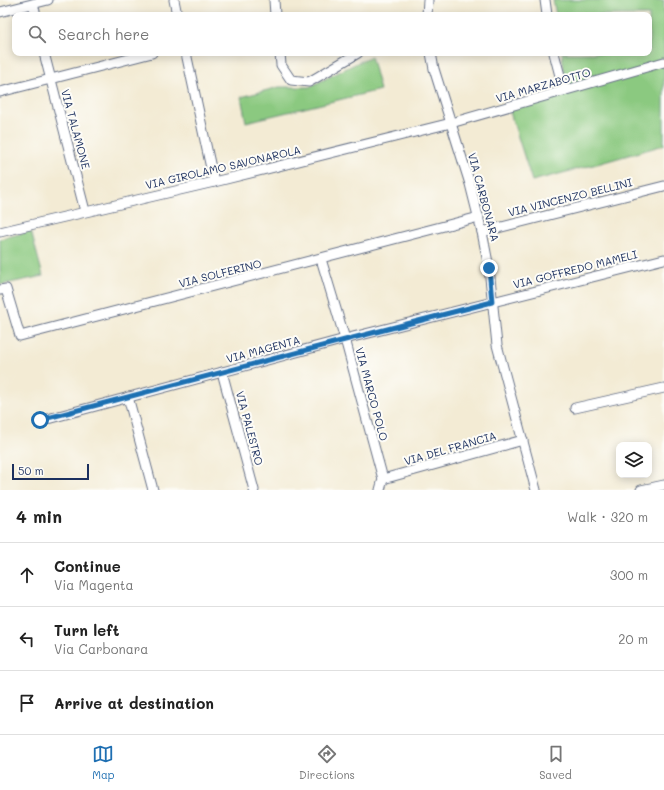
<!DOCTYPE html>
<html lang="en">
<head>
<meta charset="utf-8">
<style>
	body { margin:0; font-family:Mali,sans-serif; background:#f2f2f2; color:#222 }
	.controls { position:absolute; right:12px; bottom:12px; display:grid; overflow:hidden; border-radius:8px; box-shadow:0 2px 10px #0003 }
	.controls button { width:36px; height:36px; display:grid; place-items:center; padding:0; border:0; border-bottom:1px solid #e0e0e0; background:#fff; color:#222; font:20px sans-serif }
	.scale { position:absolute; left:12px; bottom:10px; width:77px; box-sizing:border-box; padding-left:4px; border:2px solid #1b2f5e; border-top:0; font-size:11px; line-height:14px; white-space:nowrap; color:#1b2f5e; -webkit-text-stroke:3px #fdfcf7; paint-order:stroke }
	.stop { position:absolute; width:12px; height:12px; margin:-9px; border:3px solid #1f6fb2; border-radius:50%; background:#fff }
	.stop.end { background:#1f6fb2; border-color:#fff; box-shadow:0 1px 4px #0008 }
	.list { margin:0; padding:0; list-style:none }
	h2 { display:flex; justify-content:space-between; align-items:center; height:52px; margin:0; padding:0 16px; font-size:17px }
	h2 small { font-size:13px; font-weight:400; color:#767676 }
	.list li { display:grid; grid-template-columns:26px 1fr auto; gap:12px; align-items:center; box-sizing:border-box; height:64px; padding:0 16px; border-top:1px solid #e0e0e0 }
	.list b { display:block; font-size:15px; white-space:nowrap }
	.list p { margin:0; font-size:13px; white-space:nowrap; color:#767676 }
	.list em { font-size:13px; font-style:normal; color:#767676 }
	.icon { flex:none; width:22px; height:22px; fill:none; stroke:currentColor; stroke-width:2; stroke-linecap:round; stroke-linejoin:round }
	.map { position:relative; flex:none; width:664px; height:490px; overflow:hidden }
	.search { position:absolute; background:#fff; box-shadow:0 2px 10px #0003; left:12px; right:12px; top:12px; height:44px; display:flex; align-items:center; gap:10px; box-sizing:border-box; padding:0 14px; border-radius:8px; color:#767676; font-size:15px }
	.sheet { height:244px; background:#fff }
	nav { display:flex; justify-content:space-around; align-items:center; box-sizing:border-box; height:56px; border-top:1px solid #e0e0e0; background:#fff; font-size:11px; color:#767676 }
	nav a { display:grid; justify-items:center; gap:2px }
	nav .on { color:#1f6fb2 }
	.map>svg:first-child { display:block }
	.green { fill:#8bc980; stroke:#537c6f }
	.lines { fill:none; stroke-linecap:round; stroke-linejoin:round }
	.minor-casing { stroke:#677187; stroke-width:11 }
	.minor { stroke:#fff; stroke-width:9 }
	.route { stroke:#1f6fb2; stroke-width:5 }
	.labels { text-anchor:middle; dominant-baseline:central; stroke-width:4; stroke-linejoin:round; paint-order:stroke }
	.street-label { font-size:11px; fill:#1b2f5e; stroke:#fdfcf7 }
</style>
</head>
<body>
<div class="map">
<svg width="664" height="490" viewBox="0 0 664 490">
	<rect width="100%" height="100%" fill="#fdfcf7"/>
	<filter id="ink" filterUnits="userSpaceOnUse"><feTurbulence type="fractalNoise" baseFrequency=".025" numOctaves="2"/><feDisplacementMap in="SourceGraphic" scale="8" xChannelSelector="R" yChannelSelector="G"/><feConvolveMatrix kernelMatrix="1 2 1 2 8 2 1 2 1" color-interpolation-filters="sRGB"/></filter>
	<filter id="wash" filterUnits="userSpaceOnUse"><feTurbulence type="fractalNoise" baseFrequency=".012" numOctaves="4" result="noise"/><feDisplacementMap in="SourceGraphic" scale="16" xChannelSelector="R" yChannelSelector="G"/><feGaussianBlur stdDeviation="0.9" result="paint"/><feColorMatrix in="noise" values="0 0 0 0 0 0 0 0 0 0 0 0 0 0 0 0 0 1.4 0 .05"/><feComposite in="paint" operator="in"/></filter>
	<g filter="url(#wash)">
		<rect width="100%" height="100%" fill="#f3ebd4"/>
		<g class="green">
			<path d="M553 0H664V145L597 164 532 181 508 106 566 90 562 53H649V15H556Z"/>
			<path d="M371 56 380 90 246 122 241 97 279 87H309Z"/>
			<path d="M31 231 43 276 0 285V239Z"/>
		</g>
	</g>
	<g filter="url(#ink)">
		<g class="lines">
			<g class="minor-casing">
				<g id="minor">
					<path d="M174 0 177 15"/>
					<path d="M274 0 275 15"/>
					<path d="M545 0 547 15"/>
					<path d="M33 4 36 15"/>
					<path d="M0 12 48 0"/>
					<path d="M427 15 428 0"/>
					<path d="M44 53 85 211"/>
					<path d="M186 53 214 182"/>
					<path d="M280 53 281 65 291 80 309 82 358 53"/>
					<path d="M431 53 434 69 470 184 482 232 489 268 497 345 536 490"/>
					<path d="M554 53 564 91"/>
					<path d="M0 92 152 53"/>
					<path d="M0 232 214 182 451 123 664 62"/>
					<path d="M482 232 664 186"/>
					<path d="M321 259 345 339 383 479 380 490"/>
					<path d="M0 290 6 289 20 336 479 217"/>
					<path d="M222 372 254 490"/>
					<path d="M128 397 153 490"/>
					<path d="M575 408 664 388"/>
					<path d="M40 421 345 339 664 259"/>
					<path d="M383 479 523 440"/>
					<path d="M641 490 664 485"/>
				</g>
			</g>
			<use href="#minor" class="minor"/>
		</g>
	</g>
	<g class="lines" filter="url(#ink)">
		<path class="route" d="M40 420 345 340 492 302 489 268"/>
	</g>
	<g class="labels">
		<g class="street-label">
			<text transform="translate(543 85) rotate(-16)">VIA MARZABOTTO</text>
			<text transform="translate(76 129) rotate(75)">VIA TALAMONE</text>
			<text transform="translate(223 167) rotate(-13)">VIA GIROLAMO SAVONAROLA</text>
			<text transform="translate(484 197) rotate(75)">VIA CARBONARA</text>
			<text transform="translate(570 197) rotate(-14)">VIA VINCENZO BELLINI</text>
			<text transform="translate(575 269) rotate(-14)">VIA GOFFREDO MAMELI</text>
			<text transform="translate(220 273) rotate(-14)">VIA SOLFERINO</text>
			<text transform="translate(263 349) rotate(-15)">VIA MAGENTA</text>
			<text transform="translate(372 394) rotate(75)">VIA MARCO POLO</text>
			<text transform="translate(250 428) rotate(75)">VIA PALESTRO</text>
			<text transform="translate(450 448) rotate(-16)">VIA DEL FRANCIA</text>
		</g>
	</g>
</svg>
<div class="controls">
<button><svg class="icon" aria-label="layers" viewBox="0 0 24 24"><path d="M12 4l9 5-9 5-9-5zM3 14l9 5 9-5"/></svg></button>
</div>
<div class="scale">50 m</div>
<div class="stop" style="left:40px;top:420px"></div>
<div class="stop end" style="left:489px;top:268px"></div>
<div class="search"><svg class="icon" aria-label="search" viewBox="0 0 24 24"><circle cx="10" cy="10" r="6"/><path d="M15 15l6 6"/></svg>Search here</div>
</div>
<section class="sheet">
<h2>4 min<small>Walk · 320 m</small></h2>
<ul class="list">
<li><svg class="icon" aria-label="ahead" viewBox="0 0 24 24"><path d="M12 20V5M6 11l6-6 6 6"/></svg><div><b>Continue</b><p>Via Magenta</p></div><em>300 m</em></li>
<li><svg class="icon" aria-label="left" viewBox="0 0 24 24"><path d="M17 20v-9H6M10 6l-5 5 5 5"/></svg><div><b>Turn left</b><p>Via Carbonara</p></div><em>20 m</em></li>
<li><svg class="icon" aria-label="arrive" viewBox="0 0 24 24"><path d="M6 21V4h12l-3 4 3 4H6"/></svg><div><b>Arrive at destination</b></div></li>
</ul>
</section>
<nav>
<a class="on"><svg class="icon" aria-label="map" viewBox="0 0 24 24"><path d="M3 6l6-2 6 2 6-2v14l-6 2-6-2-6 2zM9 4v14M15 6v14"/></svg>Map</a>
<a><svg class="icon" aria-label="directions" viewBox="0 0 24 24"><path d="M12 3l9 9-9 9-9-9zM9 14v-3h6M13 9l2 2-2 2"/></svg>Directions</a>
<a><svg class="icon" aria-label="saved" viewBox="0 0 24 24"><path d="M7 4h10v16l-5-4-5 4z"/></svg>Saved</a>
</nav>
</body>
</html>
